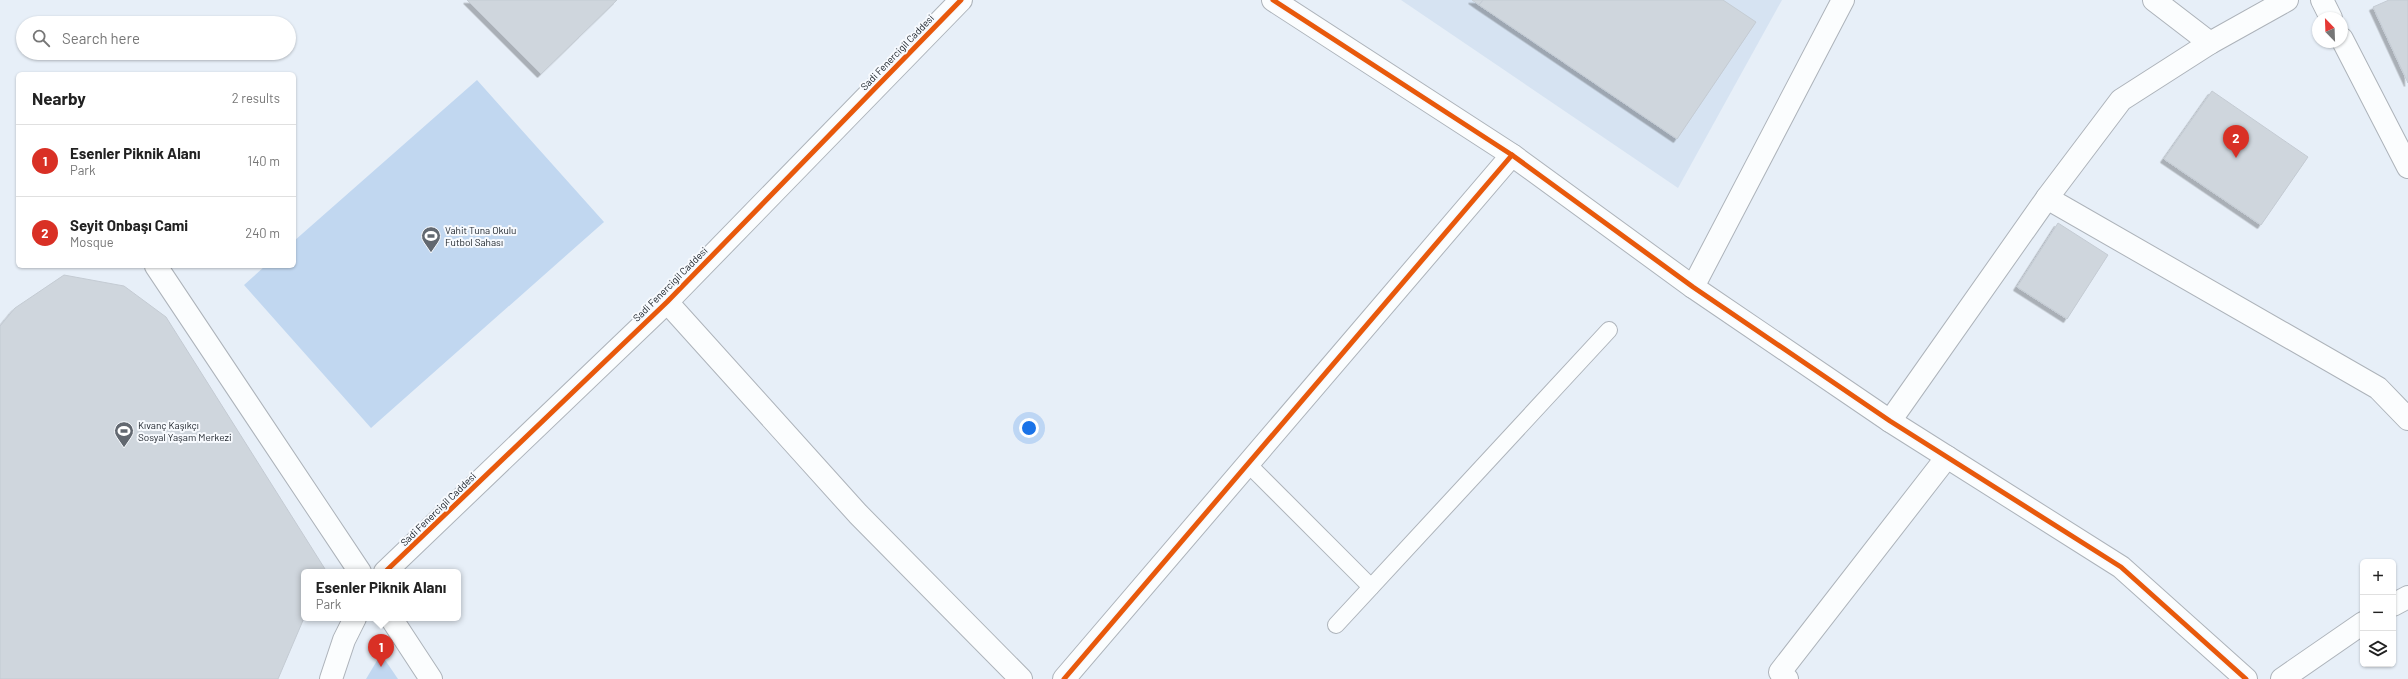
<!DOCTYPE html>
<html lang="en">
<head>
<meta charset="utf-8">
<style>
	body { margin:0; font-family:Barlow,sans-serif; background:#f2f2f2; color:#222 }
	.controls { position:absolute; right:12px; bottom:12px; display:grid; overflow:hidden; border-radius:6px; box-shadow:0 1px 3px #0004 }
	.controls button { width:36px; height:36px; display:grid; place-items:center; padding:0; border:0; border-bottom:1px solid #e0e0e0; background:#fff; color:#222; font:20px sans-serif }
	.compass { position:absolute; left:2312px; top:12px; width:36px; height:36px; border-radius:50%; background:#fff; box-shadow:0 1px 3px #0004; rotate:337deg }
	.you { position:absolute; left:1029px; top:428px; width:14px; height:14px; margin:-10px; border:3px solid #fff; border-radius:50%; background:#1a73e8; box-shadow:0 0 0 6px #1a73e833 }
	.badge { display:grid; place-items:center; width:26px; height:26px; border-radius:50%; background:#d93025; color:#fff; font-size:13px; font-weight:700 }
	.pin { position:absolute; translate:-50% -33px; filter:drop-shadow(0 1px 2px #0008) }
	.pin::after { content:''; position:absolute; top:21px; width:14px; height:12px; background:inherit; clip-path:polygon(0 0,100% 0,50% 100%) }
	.popup { position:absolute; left:301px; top:569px; width:160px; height:52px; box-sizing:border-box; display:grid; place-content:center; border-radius:6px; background:#fff; filter:drop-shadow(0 1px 3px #0005); font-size:13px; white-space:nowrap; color:#767676 }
	.popup b { font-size:15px; color:#222 }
	.popup::after { content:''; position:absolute; left:50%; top:100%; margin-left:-8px; border:8px solid transparent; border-top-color:#fff }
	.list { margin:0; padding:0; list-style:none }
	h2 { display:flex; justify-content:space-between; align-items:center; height:52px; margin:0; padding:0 16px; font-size:17px }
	h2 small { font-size:13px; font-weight:400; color:#767676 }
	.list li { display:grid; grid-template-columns:26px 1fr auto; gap:12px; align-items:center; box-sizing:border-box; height:72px; padding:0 16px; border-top:1px solid #e0e0e0 }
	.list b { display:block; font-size:15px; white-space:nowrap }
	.list p { margin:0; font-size:13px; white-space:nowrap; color:#767676 }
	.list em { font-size:13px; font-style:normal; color:#767676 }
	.icon { flex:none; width:22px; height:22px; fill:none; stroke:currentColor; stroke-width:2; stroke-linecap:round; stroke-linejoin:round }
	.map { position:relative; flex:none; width:2408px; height:679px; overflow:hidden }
	.search { position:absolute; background:#fff; box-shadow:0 1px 3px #0004; left:16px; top:16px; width:280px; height:44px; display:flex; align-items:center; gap:10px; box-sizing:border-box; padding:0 14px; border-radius:22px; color:#767676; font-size:15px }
	.panel { position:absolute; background:#fff; box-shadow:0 1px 3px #0004; left:16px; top:72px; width:280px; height:196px; border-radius:6px }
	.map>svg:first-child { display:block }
	.built { fill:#d6e3f2 }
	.green { fill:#c1d7f0 }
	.building { fill:#cfd6dd; stroke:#c4cbd3; filter:url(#shadow) }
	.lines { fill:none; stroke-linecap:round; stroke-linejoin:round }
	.lane-casing { stroke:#adb3ba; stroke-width:18 }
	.street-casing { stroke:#adb3ba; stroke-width:24 }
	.lane { stroke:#fbfdfe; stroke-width:16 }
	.street { stroke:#fbfdfe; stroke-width:22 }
	.cycleway-casing { stroke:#f7fafe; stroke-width:8 }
	.cycleway { stroke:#e8590c; stroke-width:5 }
	.labels { text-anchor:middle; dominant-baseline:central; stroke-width:4; stroke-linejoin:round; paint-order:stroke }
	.street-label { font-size:10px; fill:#1a2027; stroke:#f7fafe }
	.poi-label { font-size:10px; fill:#1a2027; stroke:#f7fafe; text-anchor:start }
</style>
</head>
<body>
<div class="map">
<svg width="2408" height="679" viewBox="0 0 2408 679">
	<defs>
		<filter id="shadow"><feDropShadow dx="-3.5" dy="3.5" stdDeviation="0" flood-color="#0004"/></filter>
	</defs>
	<rect width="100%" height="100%" fill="#e7eff8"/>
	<path class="built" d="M1401 0H1782L1678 188Z"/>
	<g class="green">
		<path d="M477 80 604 222 371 428 244 285 265 266H294V241Z"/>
		<path d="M381 654 398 679H366Z"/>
	</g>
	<g class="building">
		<path d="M467 0H617L541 74Z"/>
		<path d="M1472 0H1483L1479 5Z"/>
		<path d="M1483 0H1723L1756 22 1677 139 1479 5Z"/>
		<path d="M2389 0H2408V83L2373 7Z"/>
		<path d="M2212 91 2308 157 2261 225 2164 159Z"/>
		<path d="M2058 223 2108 255 2067 319 2017 287Z"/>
		<path d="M64 275 124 286 166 317 325 569 324 572H304V618L278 679H0V326L15 308Z"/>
	</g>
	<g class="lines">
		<g class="lane-casing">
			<g id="lane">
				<path d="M1248 464 1371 587"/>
				<path d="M1336 625 1609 330"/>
			</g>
		</g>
		<g class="street-casing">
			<g id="street">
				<path d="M1273 0 1512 155 1693 287 1890 421 2121 567 2246 679"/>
				<path d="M2154 0 2210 43"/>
				<path d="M2322 0 2331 18"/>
				<path d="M2342 39 2408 167"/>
				<path d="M2047 198 2378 388 2408 419"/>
				<path d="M156 266 360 572"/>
				<path d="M1693 287 1843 0"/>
				<path d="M667 302 858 514 1021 679"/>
				<path d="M1890 421 2047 198 2121 100 2210 43 2287 0"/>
				<path d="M385 572 667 302 961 0"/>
				<path d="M2393 605 2408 597"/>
				<path d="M391 618 431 679"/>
				<path d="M331 679 344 640 355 618"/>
				<path d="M1064 679 1512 155"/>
				<path d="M1787 679 1780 672 1947 457"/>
				<path d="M2282 679 2363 623"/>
			</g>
		</g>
		<use href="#lane" class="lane"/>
		<use href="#street" class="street"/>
		<g class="cycleway-casing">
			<g id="cycleway">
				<path d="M1273 0 1512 155 1693 287 1890 421 2121 567 2246 679"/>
				<path d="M385 572 667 302 961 0"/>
				<path d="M1064 679 1512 155"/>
			</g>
		</g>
		<use href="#cycleway" class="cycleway"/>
	</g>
	<defs>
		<g id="stadium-pin" transform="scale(1)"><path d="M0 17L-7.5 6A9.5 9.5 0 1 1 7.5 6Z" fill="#626870" stroke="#f7fafe"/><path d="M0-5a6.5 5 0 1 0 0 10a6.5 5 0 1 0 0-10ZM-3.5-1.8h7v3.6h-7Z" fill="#fff"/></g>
	</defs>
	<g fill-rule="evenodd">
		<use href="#stadium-pin" x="431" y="236"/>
		<use href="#stadium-pin" x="124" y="431"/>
	</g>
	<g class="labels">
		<g class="street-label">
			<text transform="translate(897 52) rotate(-46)">Sadi Fenercigil Caddesi</text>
			<text transform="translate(670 284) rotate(-45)">Sadi Fenercigil Caddesi</text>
			<text transform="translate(438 509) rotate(-44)">Sadi Fenercigil Caddesi</text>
		</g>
		<g class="poi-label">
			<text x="445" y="230">Vahit Tuna Okulu<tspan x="445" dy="12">Futbol Sahası</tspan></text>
			<text x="138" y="425">Kıvanç Kaşıkçı<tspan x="138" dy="12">Sosyal Yaşam Merkezi</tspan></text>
		</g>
	</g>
</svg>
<div class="controls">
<button>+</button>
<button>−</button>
<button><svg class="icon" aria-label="layers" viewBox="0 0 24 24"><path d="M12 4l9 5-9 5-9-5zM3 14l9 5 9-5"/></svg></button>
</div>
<svg class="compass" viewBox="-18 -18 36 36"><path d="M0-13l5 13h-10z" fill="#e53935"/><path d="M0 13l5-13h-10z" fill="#767676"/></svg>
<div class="you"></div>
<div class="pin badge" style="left:381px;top:667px">1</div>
<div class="popup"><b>Esenler Piknik Alanı</b>Park</div>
<div class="pin badge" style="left:2236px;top:158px">2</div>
<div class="search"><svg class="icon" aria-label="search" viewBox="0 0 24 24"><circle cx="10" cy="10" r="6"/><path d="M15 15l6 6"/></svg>Search here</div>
<section class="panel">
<h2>Nearby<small>2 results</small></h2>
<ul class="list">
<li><span class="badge">1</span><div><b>Esenler Piknik Alanı</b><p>Park</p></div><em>140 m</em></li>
<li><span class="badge">2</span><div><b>Seyit Onbaşı Cami</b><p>Mosque</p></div><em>240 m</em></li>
</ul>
</section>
</div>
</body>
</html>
